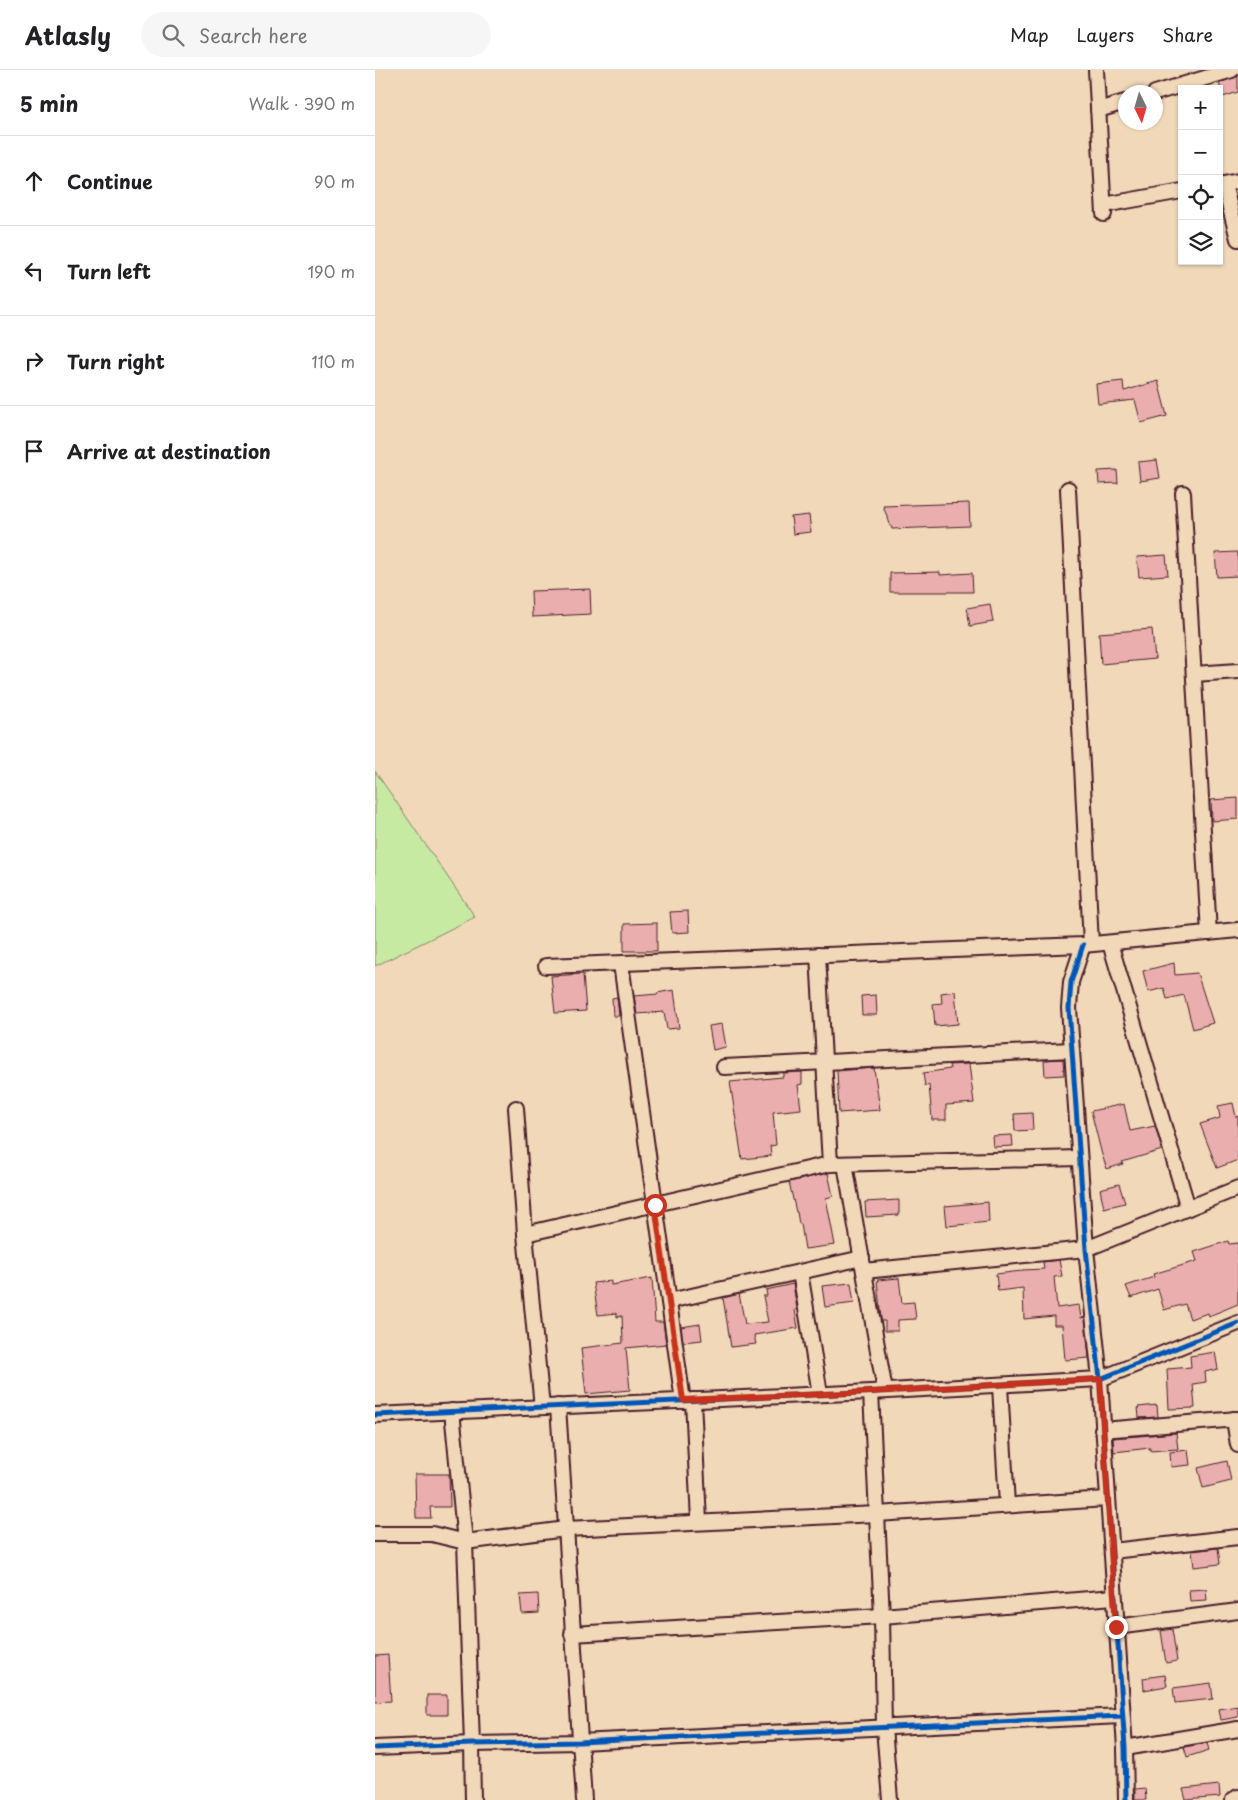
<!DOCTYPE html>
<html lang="en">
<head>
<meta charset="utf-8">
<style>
	body { margin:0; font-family:"Playpen Sans",sans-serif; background:#f6f6f6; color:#202124 }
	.controls { position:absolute; right:15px; top:15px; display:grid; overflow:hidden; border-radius:0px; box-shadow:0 1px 4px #0004 }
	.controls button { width:45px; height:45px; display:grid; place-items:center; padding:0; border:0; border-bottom:1px solid #e0e0e0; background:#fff; color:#202124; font:25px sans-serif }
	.compass { position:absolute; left:743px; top:15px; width:45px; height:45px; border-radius:50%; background:#fff; box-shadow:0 1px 4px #0004; rotate:175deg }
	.stop { position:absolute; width:15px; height:15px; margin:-11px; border:4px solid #c8321e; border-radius:50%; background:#fff }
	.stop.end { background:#c8321e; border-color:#fff; box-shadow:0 1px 5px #0008 }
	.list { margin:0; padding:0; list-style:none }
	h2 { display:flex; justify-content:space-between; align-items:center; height:65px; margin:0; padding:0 20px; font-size:21px }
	h2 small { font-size:16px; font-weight:400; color:#757577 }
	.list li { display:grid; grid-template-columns:32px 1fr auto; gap:15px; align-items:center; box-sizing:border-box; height:90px; padding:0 20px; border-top:1px solid #e0e0e0 }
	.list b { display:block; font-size:19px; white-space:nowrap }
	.list em { font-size:16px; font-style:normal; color:#757577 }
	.icon { flex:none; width:28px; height:28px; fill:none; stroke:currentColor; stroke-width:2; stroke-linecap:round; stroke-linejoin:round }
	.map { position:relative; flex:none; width:863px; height:1730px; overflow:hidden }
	header { display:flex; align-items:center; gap:30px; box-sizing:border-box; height:70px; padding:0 25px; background:#fff; border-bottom:1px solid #e0e0e0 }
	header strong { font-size:24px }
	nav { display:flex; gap:28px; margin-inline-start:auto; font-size:18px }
	.search { width:350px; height:45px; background:#f6f6f6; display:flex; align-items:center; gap:12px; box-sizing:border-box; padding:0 18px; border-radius:28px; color:#757577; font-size:19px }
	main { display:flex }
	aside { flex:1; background:#fff }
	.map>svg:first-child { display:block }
	.green { fill:#c7eaa3; stroke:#888467 }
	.building { fill:#e9aead; stroke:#4a1f2b }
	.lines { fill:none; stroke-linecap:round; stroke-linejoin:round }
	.minor-casing { stroke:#4a1f2b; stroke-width:18 }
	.minor { stroke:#f0d8b8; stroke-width:14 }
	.cycleway-casing { stroke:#f0d8b8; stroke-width:8 }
	.cycleway { stroke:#0057b8; stroke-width:5 }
	.route { stroke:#c8321e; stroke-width:6 }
</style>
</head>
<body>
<header>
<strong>Atlasly</strong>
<div class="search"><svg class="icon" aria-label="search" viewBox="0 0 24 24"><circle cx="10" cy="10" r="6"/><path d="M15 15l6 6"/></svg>Search here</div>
<nav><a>Map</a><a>Layers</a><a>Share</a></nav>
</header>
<main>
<aside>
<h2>5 min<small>Walk · 390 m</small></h2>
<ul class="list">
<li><svg class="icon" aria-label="ahead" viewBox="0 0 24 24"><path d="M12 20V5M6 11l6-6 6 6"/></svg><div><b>Continue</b></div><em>90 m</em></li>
<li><svg class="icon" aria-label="left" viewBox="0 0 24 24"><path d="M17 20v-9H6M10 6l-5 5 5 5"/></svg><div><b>Turn left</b></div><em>190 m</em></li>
<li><svg class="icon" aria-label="right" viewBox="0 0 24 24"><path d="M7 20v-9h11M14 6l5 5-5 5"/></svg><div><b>Turn right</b></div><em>110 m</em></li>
<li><svg class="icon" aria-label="arrive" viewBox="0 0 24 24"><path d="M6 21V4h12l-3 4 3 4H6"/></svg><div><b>Arrive at destination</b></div></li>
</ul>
</aside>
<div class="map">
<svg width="863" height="1730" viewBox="0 0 863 1730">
	<rect width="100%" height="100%" fill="#f0d8b8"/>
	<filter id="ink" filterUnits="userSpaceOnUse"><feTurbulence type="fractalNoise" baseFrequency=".02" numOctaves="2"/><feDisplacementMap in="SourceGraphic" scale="10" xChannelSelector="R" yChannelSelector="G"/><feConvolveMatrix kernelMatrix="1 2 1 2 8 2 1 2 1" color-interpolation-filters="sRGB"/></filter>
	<g filter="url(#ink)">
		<path class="green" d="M0 701 100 847 0 896Z"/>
		<g class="building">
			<path d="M863 6V22L848 27 844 13Z"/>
			<path d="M748 311 749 321 783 311 792 346 766 353 760 330 723 334 721 314Z"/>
			<path d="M782 390 785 408 765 411 763 392Z"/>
			<path d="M742 400 743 413 724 414 723 401Z"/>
			<path d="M594 433 595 456 517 459 508 436Z"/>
			<path d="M434 445 436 462 418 464 416 447Z"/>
			<path d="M863 482V506L842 507 840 483Z"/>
			<path d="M791 485 793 505 764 507 762 487Z"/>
			<path d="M565 502V505L597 503 598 522H515V503Z"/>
			<path d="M215 519 216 544 157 547 156 521Z"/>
			<path d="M615 534 618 552 595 556 592 538Z"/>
			<path d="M777 559 780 589 726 594 724 563Z"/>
			<path d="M863 728V749L837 751 836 730Z"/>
			<path d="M313 841 314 862 297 863 295 842Z"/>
			<path d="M282 853V881H249V854Z"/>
			<path d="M799 893 800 905 822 903 838 953 818 959 809 925 792 929 789 918 773 922 768 901Z"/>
			<path d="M208 904 211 941 180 943 176 906Z"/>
			<path d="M299 920 304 958 292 959 289 942 262 944 259 926 283 924 282 923Z"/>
			<path d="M580 921 583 954 560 956 558 934 567 933 566 923Z"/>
			<path d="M501 925 502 945H487L486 926Z"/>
			<path d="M242 927 244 946H238L237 928Z"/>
			<path d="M347 954 351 977 338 980 334 956Z"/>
			<path d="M688 989 689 1005 670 1006 669 990Z"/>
			<path d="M594 994 599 1033 571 1035V1050H557L554 1015 550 1016 548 1003 575 999 574 995Z"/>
			<path d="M499 998 505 1040 464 1043 462 1001Z"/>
			<path d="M427 1002V1014L423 1015 426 1039 398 1042 401 1075 395 1076 396 1086 367 1089 355 1012 408 1007V1003Z"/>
			<path d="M858 1033 861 1047 863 1046V1090L842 1098 825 1054 845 1048 843 1036Z"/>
			<path d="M749 1034 755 1061 780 1056 787 1080 747 1092 748 1094 732 1099 727 1085 716 1041Z"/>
			<path d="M657 1043 658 1060 640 1061 639 1044Z"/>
			<path d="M637 1065 638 1076 618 1077 617 1066Z"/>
			<path d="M453 1103 458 1126 451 1128 460 1175 430 1179 426 1154H424L422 1142H421L414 1112Z"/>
			<path d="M744 1114 750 1133 729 1138 725 1119Z"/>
			<path d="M524 1130V1145L491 1147 490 1132Z"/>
			<path d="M613 1132 614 1152 572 1156 570 1136Z"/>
			<path d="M853 1171 854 1174 863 1173V1234L834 1246 833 1243 815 1249 810 1234 789 1240 783 1219 756 1228 751 1216 779 1207 778 1204 822 1191 819 1182Z"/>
			<path d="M684 1190 687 1206 679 1207 682 1238 704 1235 706 1248 710 1247 714 1288 690 1290 687 1255H679V1246L649 1249 648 1218 623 1221 621 1204 647 1201V1200L669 1199 668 1192Z"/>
			<path d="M277 1208 280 1252H288L291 1274 251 1278 255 1320 211 1324 206 1278 248 1273 247 1246 242 1247V1243L223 1245 218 1213 236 1211V1215Z"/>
			<path d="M524 1208 527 1233 539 1232 541 1249 523 1250V1261H510V1251H507L506 1249 502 1210Z"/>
			<path d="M476 1213 479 1233 450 1237 447 1216Z"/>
			<path d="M418 1214 422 1239 420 1240 423 1258 379 1265 381 1274 356 1277 348 1228 364 1224 370 1254 393 1252 388 1226H392L391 1220Z"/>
			<path d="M325 1254 327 1270 308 1272 306 1257Z"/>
			<path d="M840 1282 843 1299 830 1302 831 1312 818 1314 820 1338 794 1339 792 1299 816 1297 815 1286Z"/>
			<path d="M782 1335 783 1347 764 1348 763 1337Z"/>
			<path d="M801 1363 803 1379 775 1381V1378L739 1382 738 1368Z"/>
			<path d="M813 1380 815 1395 796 1397 795 1382Z"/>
			<path d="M852 1391 856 1411 828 1418 823 1398Z"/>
			<path d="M40 1404H74L75 1437H55L56 1448H41Z"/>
			<path d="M843 1478 845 1494 819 1497 817 1481Z"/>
			<path d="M831 1519 832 1530 815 1531 814 1520Z"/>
			<path d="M163 1524 164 1543 147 1544 145 1525Z"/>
			<path d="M797 1559 802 1591 791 1593 786 1561Z"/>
			<path d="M13 1585 16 1631 0 1632V1586Z"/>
			<path d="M790 1605 792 1616 769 1620 768 1608Z"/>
			<path d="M836 1613 838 1629 800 1633 798 1618Z"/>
			<rect x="52" y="1625" width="20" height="20"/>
			<path d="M863 1636V1647L846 1650 844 1639Z"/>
			<path d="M832 1673 834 1680 812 1687 809 1677Z"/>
			<path d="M844 1715 845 1727 811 1730 808 1719Z"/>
			<path d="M770 1718 771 1730H760V1719Z"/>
		</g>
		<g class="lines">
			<g class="minor-casing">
				<g id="minor">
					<path d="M721 0 729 144"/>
					<path d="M780 23 857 0"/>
					<path d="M723 40 750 32"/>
					<path d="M849 114 863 169"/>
					<path d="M844 115 863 111"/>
					<path d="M729 135 807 121"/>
					<path d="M693 419 716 874"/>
					<path d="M808 423 834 863"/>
					<path d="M819 604 863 601"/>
					<path d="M735 873 813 1138"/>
					<path d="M708 875 696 912 694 938 711 1179 725 1309 750 1678 751 1730"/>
					<path d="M443 885 455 1094"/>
					<path d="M246 894 308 1331"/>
					<path d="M171 896 708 875 863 860"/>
					<path d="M349 997 696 980"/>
					<path d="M141 1038 150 1164 167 1337"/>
					<path d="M470 1094 510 1321"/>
					<path d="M150 1164 455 1094 704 1088"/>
					<path d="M489 1201 711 1179 863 1118"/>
					<path d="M425 1202 445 1324"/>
					<path d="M294 1231 487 1188"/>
					<path d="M625 1316 632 1435"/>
					<path d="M496 1322 507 1546 509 1658 515 1730"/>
					<path d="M318 1330 324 1451"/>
					<path d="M183 1336 209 1730"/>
					<path d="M77 1341 90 1472 97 1674 98 1730"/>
					<path d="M0 1345 496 1322 725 1309 863 1253"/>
					<path d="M859 1349 863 1375"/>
					<path d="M727 1360 863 1349"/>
					<path d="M0 1464H57L90 1472 191 1459 502 1444 732 1429"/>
					<path d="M737 1481 863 1467"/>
					<path d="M741 1557 863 1541"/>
					<path d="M197 1564 507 1546 739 1527"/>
					<path d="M0 1678 97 1674 204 1672 747 1646"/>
					<path d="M750 1678 863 1659"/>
					<path d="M858 1730 863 1727"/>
				</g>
			</g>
			<use href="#minor" class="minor"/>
			<g class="cycleway-casing">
				<g id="cycleway">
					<path d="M708 875 696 912 694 938 711 1179 725 1309 750 1678 751 1730"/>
					<path d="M0 1345 496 1322 725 1309 863 1253"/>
					<path d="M0 1678 97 1674 204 1672 747 1646"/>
				</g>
			</g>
			<use href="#cycleway" class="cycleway"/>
		</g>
	</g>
	<g class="lines" filter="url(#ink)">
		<path class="route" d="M280 1135 308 1330 496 1322 725 1309 741 1557"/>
	</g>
</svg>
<div class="controls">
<button>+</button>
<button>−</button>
<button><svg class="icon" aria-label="locate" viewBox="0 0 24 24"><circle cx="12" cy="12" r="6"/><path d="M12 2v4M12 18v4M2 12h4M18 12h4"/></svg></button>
<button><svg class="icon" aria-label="layers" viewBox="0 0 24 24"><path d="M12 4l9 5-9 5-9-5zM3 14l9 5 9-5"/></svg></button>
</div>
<svg class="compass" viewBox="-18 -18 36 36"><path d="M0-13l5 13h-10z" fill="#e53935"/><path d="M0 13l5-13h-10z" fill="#757577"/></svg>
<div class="stop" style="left:280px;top:1135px"></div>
<div class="stop end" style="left:741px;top:1557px"></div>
</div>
</main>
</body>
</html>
